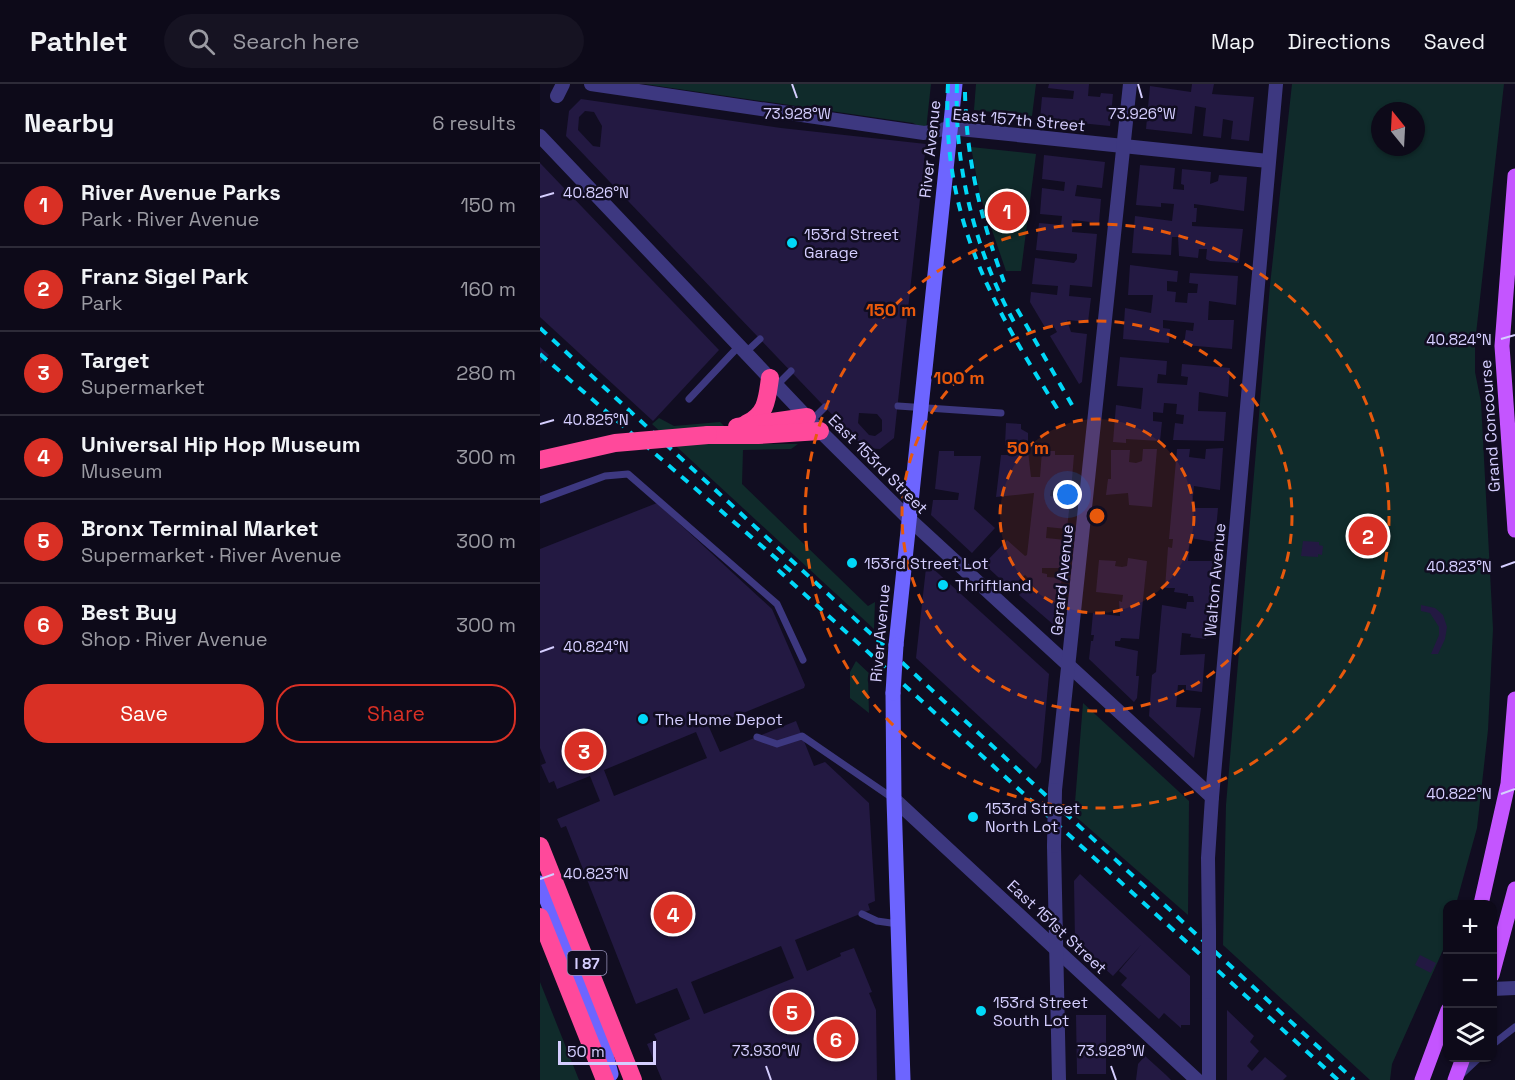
<!DOCTYPE html>
<html lang="en">
<head>
<meta charset="utf-8">
<style>
	body { margin:0; font-family:"Space Grotesk",sans-serif; background:#161322; color:#f1f3f6 }
	.controls { position:absolute; right:18px; bottom:18px; display:grid; overflow:hidden; border-radius:12px; box-shadow:0 2px 4px #0004 }
	.controls button { width:54px; height:54px; display:grid; place-items:center; padding:0; border:0; border-bottom:2px solid #2d2b38; background:#0d0a19; color:#f1f3f6; font:30px sans-serif }
	.compass { position:absolute; left:831px; top:18px; width:54px; height:54px; border-radius:50%; background:#0d0a19; box-shadow:0 2px 4px #0004; rotate:342deg }
	.scale { position:absolute; left:18px; bottom:15px; width:98px; box-sizing:border-box; padding-left:6px; border:3px solid #d5ceff; border-top:0; font-size:16px; line-height:21px; white-space:nowrap; color:#d5ceff; -webkit-text-stroke:4px #110d21; paint-order:stroke }
	.you { position:absolute; left:528px; top:411px; width:21px; height:21px; margin:-15px; border:4px solid #fff; border-radius:50%; background:#1a73e8; box-shadow:0 0 0 9px #1a73e833 }
	.badge { display:grid; place-items:center; width:39px; height:39px; border-radius:50%; background:#d93025; color:#fff; font-size:20px; font-weight:700 }
	.pin { position:absolute; translate:-50% -50%; border:3px solid #fff; box-shadow:0 2px 6px #0006 }
	.list { margin:0; padding:0; list-style:none }
	h2 { display:flex; justify-content:space-between; align-items:center; height:78px; margin:0; padding:0 24px; font-size:26px }
	h2 small { font-size:20px; font-weight:400; color:#9a9aa2 }
	.list li { display:grid; grid-template-columns:39px 1fr auto; gap:18px; align-items:center; box-sizing:border-box; height:84px; padding:0 24px; border-top:2px solid #2d2b38 }
	.list b { display:block; font-size:22px; white-space:nowrap }
	.list p { margin:0; font-size:20px; white-space:nowrap; color:#9a9aa2 }
	.list em { font-size:20px; font-style:normal; color:#9a9aa2 }
	.actions { display:flex; gap:12px; padding:18px 24px }
	.actions a { flex:1; padding:14px 0; border:2px solid #d93025; border-radius:24px; text-align:center; font-size:21px; color:#d93025 }
	.actions .main { background:#d93025; color:#fff }
	.icon { flex:none; width:33px; height:33px; fill:none; stroke:currentColor; stroke-width:2; stroke-linecap:round; stroke-linejoin:round }
	.map { position:relative; flex:none; width:975px; height:996px; overflow:hidden }
	header { display:flex; align-items:center; gap:36px; box-sizing:border-box; height:84px; padding:0 30px; background:#0d0a19; border-bottom:2px solid #2d2b38 }
	header strong { font-size:28px }
	nav { display:flex; gap:33px; margin-inline-start:auto; font-size:21px }
	.search { width:420px; height:54px; background:#161322; display:flex; align-items:center; gap:15px; box-sizing:border-box; padding:0 21px; border-radius:33px; color:#9a9aa2; font-size:22px }
	main { display:flex }
	aside { flex:1; background:#0d0a19 }
	.map>svg:first-child { display:block }
	.green { fill:#102b2b; fill-rule:evenodd }
	.building { fill:#231942; fill-rule:evenodd }
	.lines { fill:none; stroke-linecap:round; stroke-linejoin:round }
	.lane { stroke:#3d3880; stroke-width:7 }
	.street { stroke:#3d3880; stroke-width:14 }
	.secondary { stroke:#6d65ff; stroke-width:15 }
	.primary { stroke:#c455ff; stroke-width:15 }
	.highway { stroke:#ff499b; stroke-width:18 }
	.rail { stroke:#01d8f8; stroke-width:4; stroke-dasharray:9 8; stroke-linecap:butt }
	.street-bridge { stroke:#3d3880; stroke-width:14 }
	.secondary-bridge { stroke:#6d65ff; stroke-width:15 }
	.highway-bridge { stroke:#ff499b; stroke-width:18 }
	.ticks { fill:none; stroke:#d5ceff; stroke-width:2 }
	.ring { fill:none; stroke:#e8590c; stroke-width:3; stroke-dasharray:10 8 }
	.poi-dot { fill:#01d8f8; stroke:#110d21; stroke-width:2 }
	.labels { text-anchor:middle; dominant-baseline:central; stroke-width:5; stroke-linejoin:round; paint-order:stroke }
	.shield { fill:#110d21; stroke:#9a94bc; stroke-width:1.5 }
	.shield-label { font-size:15px; font-weight:bold; fill:#d5ceff }
	.street-label { font-size:16px; fill:#d5ceff; stroke:#110d21 }
	.poi-label { font-size:16px; fill:#d5ceff; stroke:#110d21; text-anchor:start }
	.ticks-label { font-size:15px; text-anchor:middle; fill:#d5ceff; stroke:#110d21; stroke-width:5; stroke-linejoin:round; paint-order:stroke }
	.centre { fill:#e8590c; stroke:#110d21; stroke-width:3 }
	.ring-label { font-size:18px; text-anchor:middle; font-weight:bold; fill:#e8590c; stroke:#110d21; stroke-width:5; stroke-linejoin:round; paint-order:stroke }
</style>
</head>
<body>
<header>
<strong>Pathlet</strong>
<div class="search"><svg class="icon" aria-label="search" viewBox="0 0 24 24"><circle cx="10" cy="10" r="6"/><path d="M15 15l6 6"/></svg>Search here</div>
<nav><a>Map</a><a>Directions</a><a>Saved</a></nav>
</header>
<main>
<aside>
<h2>Nearby<small>6 results</small></h2>
<ul class="list">
<li><span class="badge">1</span><div><b>River Avenue Parks</b><p>Park · River Avenue</p></div><em>150 m</em></li>
<li><span class="badge">2</span><div><b>Franz Sigel Park</b><p>Park</p></div><em>160 m</em></li>
<li><span class="badge">3</span><div><b>Target</b><p>Supermarket</p></div><em>280 m</em></li>
<li><span class="badge">4</span><div><b>Universal Hip Hop Museum</b><p>Museum</p></div><em>300 m</em></li>
<li><span class="badge">5</span><div><b>Bronx Terminal Market</b><p>Supermarket · River Avenue</p></div><em>300 m</em></li>
<li><span class="badge">6</span><div><b>Best Buy</b><p>Shop · River Avenue</p></div><em>300 m</em></li>
</ul>
<div class="actions"><a class="main">Save</a><a>Share</a></div>
</aside>
<div class="map">
<svg width="975" height="996" viewBox="0 0 975 996">
	<rect width="100%" height="100%" fill="#110d21"/>
	<g class="green">
		<path d="M104 0H391L386 46 373 39Z"/>
		<path d="M436 0H496L492 32 434 26Z"/>
		<path d="M752 0H964L935 259V288L941 318 953 545 948 646 937 744 916 820H908L907 857 852 980 850 996H830L683 861 686 721 730 201ZM840 27H876V63H840Z"/>
		<path d="M431 63 496 70 481 187H466L440 111Z"/>
		<path d="M119 334 134 342 180 338 203 360H258L251 365 203 366 202 400 328 522 335 518 334 545 112 340Z"/>
		<path d="M316 577 332 592H328L329 629 310 614V588Z"/>
		<path d="M543 619 649 717 648 831 534 731Z"/>
		<path d="M0 898 39 996H0Z"/>
	</g>
	<g class="building">
		<path d="M509 0H549L548 12 560 13 561 9 573 10 570 42 500 35 502 13 533 15 534 7 508 4Z"/>
		<path d="M652 0H674L672 10 714 13 709 57 691 55 693 37 683 35 681 54 663 52 666 24 655 22 652 50 606 45 610 2 651 8Z"/>
		<path d="M41 15 241 44 386 60 354 354 340 365 324 364 26 52 29 27ZM45 27 54 28 62 42 60 63 53 62 38 46 39 33ZM319 329 337 330 342 336V347L335 352 329 351 318 339Z"/>
		<path d="M504 71 565 78 562 104 537 101 535 112 561 115 559 139 533 136 532 148 557 150 552 203 530 201 529 212 551 214 548 238 527 236 531 248 547 250 542 298 539 300 510 252 517 248 513 241 506 245 490 218 491 208 517 211 518 202 492 200 495 174 534 179 537 175V170L496 166 499 139 521 141 522 132 500 130 502 104 524 107 525 98 502 95Z"/>
		<path d="M0 79 179 266 113 337 0 233Z"/>
		<path d="M600 81 635 84 633 105 644 106V101L641 100 642 85 671 88 670 100 678 97 679 91 707 93 704 127 654 120V124H657L656 138H652V142L703 145 699 179 670 177 666 175 667 165H659L658 174 639 172 638 153H632L631 171 592 169 595 132 632 137 634 120 621 119V123L596 121Z"/>
		<path d="M590 181 638 187 637 198 627 197V207L636 208 635 218 647 219 648 209H657L658 200 649 199 650 189 698 192 696 221 669 217 668 236H694L692 265 644 261 646 246 653 247 654 239 623 236V244L630 245 629 259 583 255 585 224 611 229 613 211H588Z"/>
		<path d="M0 263 9 271 0 280Z"/>
		<path d="M580 273 627 277 626 291 618 290 617 299 647 301 648 293 641 292 642 280 690 284 688 313 659 308 658 327 686 328 684 357 633 356 635 339 643 340 644 331 636 330 637 320 624 319 623 329 613 328V337L622 338 620 357 586 355V359L573 358 576 321 601 325 603 304 577 302Z"/>
		<path d="M466 339 481 340V345L488 349V363L465 361Z"/>
		<path d="M683 364 680 406 654 402 652 424H678L675 458 650 454 648 477H673L666 555 650 553 651 550 642 549 640 571 665 570 662 608 646 606V601H638L636 623 661 624 654 674 609 632 612 591 616 588 622 521 646 525 647 518H654L653 512H648V510L634 508 635 504H625L628 463 632 464 633 455H629L637 365H650L649 373 665 375 666 365Z"/>
		<path d="M603 365H617L612 423 589 421 588 409 566 411 568 395H571V366H590L589 378 596 379 602 377Z"/>
		<path d="M399 367H414V372H441L434 425 455 444 432 469 391 431 393 416H418L419 409 395 405Z"/>
		<path d="M474 367H488L491 393H500L502 367H515V371H534L531 407 511 406 510 412 516 413 515 416 530 417 527 445 507 443 506 454 526 456 523 484H502V489L507 490V493L522 494 515 542 479 511 488 501 486 499 489 495 485 491 470 504 444 480 467 456 485 472 487 471 494 409 456 413 461 371H474Z"/>
		<path d="M117 419 232 525 265 601 264 604 169 643 180 668 256 637 274 682 285 678 329 719 335 817 328 820 330 826 255 856 267 887 301 872 300 869 314 864 332 908 329 909 336 926 337 996H122L107 960 117 956 114 950 150 935 137 904 96 920 26 742 21 744 17 735 60 717 50 692 17 705 14 697 9 699 1 681 6 679 0 664V465ZM156 648 167 674 74 712 64 686ZM241 862 254 894 164 930 151 898Z"/>
		<path d="M763 457 779 458V461L783 462 782 471 778 470V473L761 472Z"/>
		<path d="M588 474 607 477 599 555 581 554 580 557H575V562L598 567 596 592H599L597 614 594 618 549 575 551 557H553L554 551H551L553 529 580 532 579 517 582 518 583 511 556 508 559 476 576 477 575 482 582 483 587 482Z"/>
		<path d="M389 481 509 590 501 678 496 685 376 574 386 484Z"/>
		<path d="M881 521 895 524 903 531 907 543 905 555 898 570H891L899 551V543L890 529 881 527Z"/>
		<path d="M540 790 650 892V941H641V944L624 929 619 935 581 901 587 894 579 887 601 861 573 892 535 858 534 797Z"/>
		<path d="M880 871 896 879 891 889 875 881Z"/>
		<path d="M687 926 714 952 710 958 719 967 707 982 712 987 725 973 747 992 743 996H687Z"/>
		<path d="M536 931H566V990H537Z"/>
		<path d="M605 972 626 991 631 996H596L598 980Z"/>
	</g>
	<g class="lines">
		<g class="lane">
			<path d="M206 268 220 255"/>
			<path d="M237 301 251 287"/>
			<path d="M149 315 199 262"/>
			<path d="M358 322 461 329"/>
			<path d="M271 337 285 323"/>
			<path d="M0 416 65 392 88 390 237 520 263 576"/>
			<path d="M217 653 237 660 262 652 354 715"/>
			<path d="M322 830 337 837 358 840"/>
			<path d="M952 961 975 943"/>
			<path d="M922 990 939 974"/>
		</g>
		<g class="street">
			<path d="M51 0 384 49 410 44 728 77"/>
			<path d="M17 12 23 0"/>
			<path d="M0 52 280 347 367 433 672 713"/>
			<path d="M515 706 590 0"/>
			<path d="M354 715 657 996"/>
			<path d="M514 762 519 996"/>
			<path d="M669 847 668 774 672 713 736 0"/>
			<path d="M952 905 975 904"/>
			<path d="M669 908V996"/>
		</g>
		<g class="secondary">
			<path d="M356 561 415 0"/>
			<path d="M353 609 354 715 363 996"/>
			<path d="M0 799 61 951 71 990"/>
		</g>
		<g class="primary">
			<path d="M975 92 962 262 975 446"/>
			<path d="M941 820 968 700 975 615"/>
			<path d="M952 891 975 805"/>
			<path d="M882 996 908 926"/>
			<path d="M915 996 923 974"/>
		</g>
		<g class="highway">
			<path d="M206 340C227 330 227 315 230 294"/>
			<path d="M197 343 267 333"/>
			<path d="M168 351H218L280 347"/>
			<path d="M0 762 93 996"/>
			<path d="M0 833 65 996"/>
		</g>
		<g class="rail">
			<path d="M408 0C401 133 452 221 520 329"/>
			<path d="M417 0C414 84 435 166 475 240"/>
			<path d="M425 8C426 74 441 136 464 198"/>
			<path d="M477 225 532 321"/>
			<path d="M0 244 814 996"/>
			<path d="M0 270 254 490"/>
			<path d="M238 486 798 996"/>
		</g>
		<g class="street-bridge">
			<path d="M514 762 515 706"/>
			<path d="M669 908V847"/>
		</g>
		<path class="secondary-bridge" d="M353 609 356 561"/>
		<path class="highway-bridge" d="M0 376 75 359 168 351"/>
	</g>
	<path class="ticks" d="M252 0 257 14M598 0 602 14M0 113 14 109M961 255 975 251M0 340 14 336M961 483 975 478M0 568 14 563M961 710 975 705M0 795 14 790M226 982 231 996M571 982 576 996"/>
	<circle cx="557" cy="432" r="97" fill="#e8590c" fill-opacity=".12"/>
	<g class="ring">
		<circle cx="557" cy="432" r="97"/>
		<circle cx="557" cy="432" r="195"/>
		<circle cx="557" cy="432" r="292"/>
	</g>
	<g class="poi-dot">
		<circle cx="252" cy="159" r="6"/>
		<circle cx="312" cy="479" r="6"/>
		<circle cx="403" cy="501" r="6"/>
		<circle cx="103" cy="635" r="6"/>
		<circle cx="433" cy="733" r="6"/>
		<circle cx="441" cy="927" r="6"/>
	</g>
	<g class="labels">
		<rect class="shield" x="27.5" y="867" width="39" height="24" rx="4.5"/>
		<g class="shield-label">
			<text x="47" y="879">I 87</text>
		</g>
		<g class="street-label">
			<text transform="translate(479 36) rotate(5)">East 157th Street</text>
			<text transform="translate(390 65) rotate(-84)">River Avenue</text>
			<text transform="translate(950 342) rotate(-94)">Grand Concourse</text>
			<text transform="translate(338 380) rotate(45)">East 153rd Street</text>
			<text transform="translate(522 496) rotate(-84)">Gerard Avenue</text>
			<text transform="translate(675 496) rotate(-85)">Walton Avenue</text>
			<text transform="translate(340 549) rotate(-85)">River Avenue</text>
			<text transform="translate(517 843) rotate(43)">East 151st Street</text>
		</g>
		<g class="poi-label">
			<text x="264" y="150">153rd Street<tspan x="264" dy="18">Garage</tspan></text>
			<text x="324" y="479">153rd Street Lot</text>
			<text x="415" y="501">Thriftland</text>
			<text x="115" y="635">The Home Depot</text>
			<text x="445" y="724">153rd Street<tspan x="445" dy="18">North Lot</tspan></text>
			<text x="453" y="918">153rd Street<tspan x="453" dy="18">South Lot</tspan></text>
		</g>
	</g>
	<g class="ticks-label">
		<text x="257" y="35">73.928°W</text>
		<text x="602" y="35">73.926°W</text>
		<text x="56" y="114">40.826°N</text>
		<text x="919" y="261">40.824°N</text>
		<text x="56" y="341">40.825°N</text>
		<text x="919" y="488">40.823°N</text>
		<text x="56" y="568">40.824°N</text>
		<text x="919" y="715">40.822°N</text>
		<text x="56" y="795">40.823°N</text>
		<text x="226" y="972">73.930°W</text>
		<text x="571" y="972">73.928°W</text>
	</g>
	<circle cx="557" cy="432" r="9" class="centre"/>
	<g class="ring-label">
		<text x="351" y="232">150 m</text>
		<text x="419" y="300">100 m</text>
		<text x="488" y="370">50 m</text>
	</g>
</svg>
<div class="controls">
<button>+</button>
<button>−</button>
<button><svg class="icon" aria-label="layers" viewBox="0 0 24 24"><path d="M12 4l9 5-9 5-9-5zM3 14l9 5 9-5"/></svg></button>
</div>
<svg class="compass" viewBox="-18 -18 36 36"><path d="M0-13l5 13h-10z" fill="#e53935"/><path d="M0 13l5-13h-10z" fill="#9a9aa2"/></svg>
<div class="scale">50 m</div>
<div class="you"></div>
<div class="pin badge" style="left:467px;top:127px">1</div>
<div class="pin badge" style="left:828px;top:452px">2</div>
<div class="pin badge" style="left:44px;top:667px">3</div>
<div class="pin badge" style="left:133px;top:830px">4</div>
<div class="pin badge" style="left:252px;top:928px">5</div>
<div class="pin badge" style="left:296px;top:955px">6</div>
</div>
</main>
</body>
</html>
